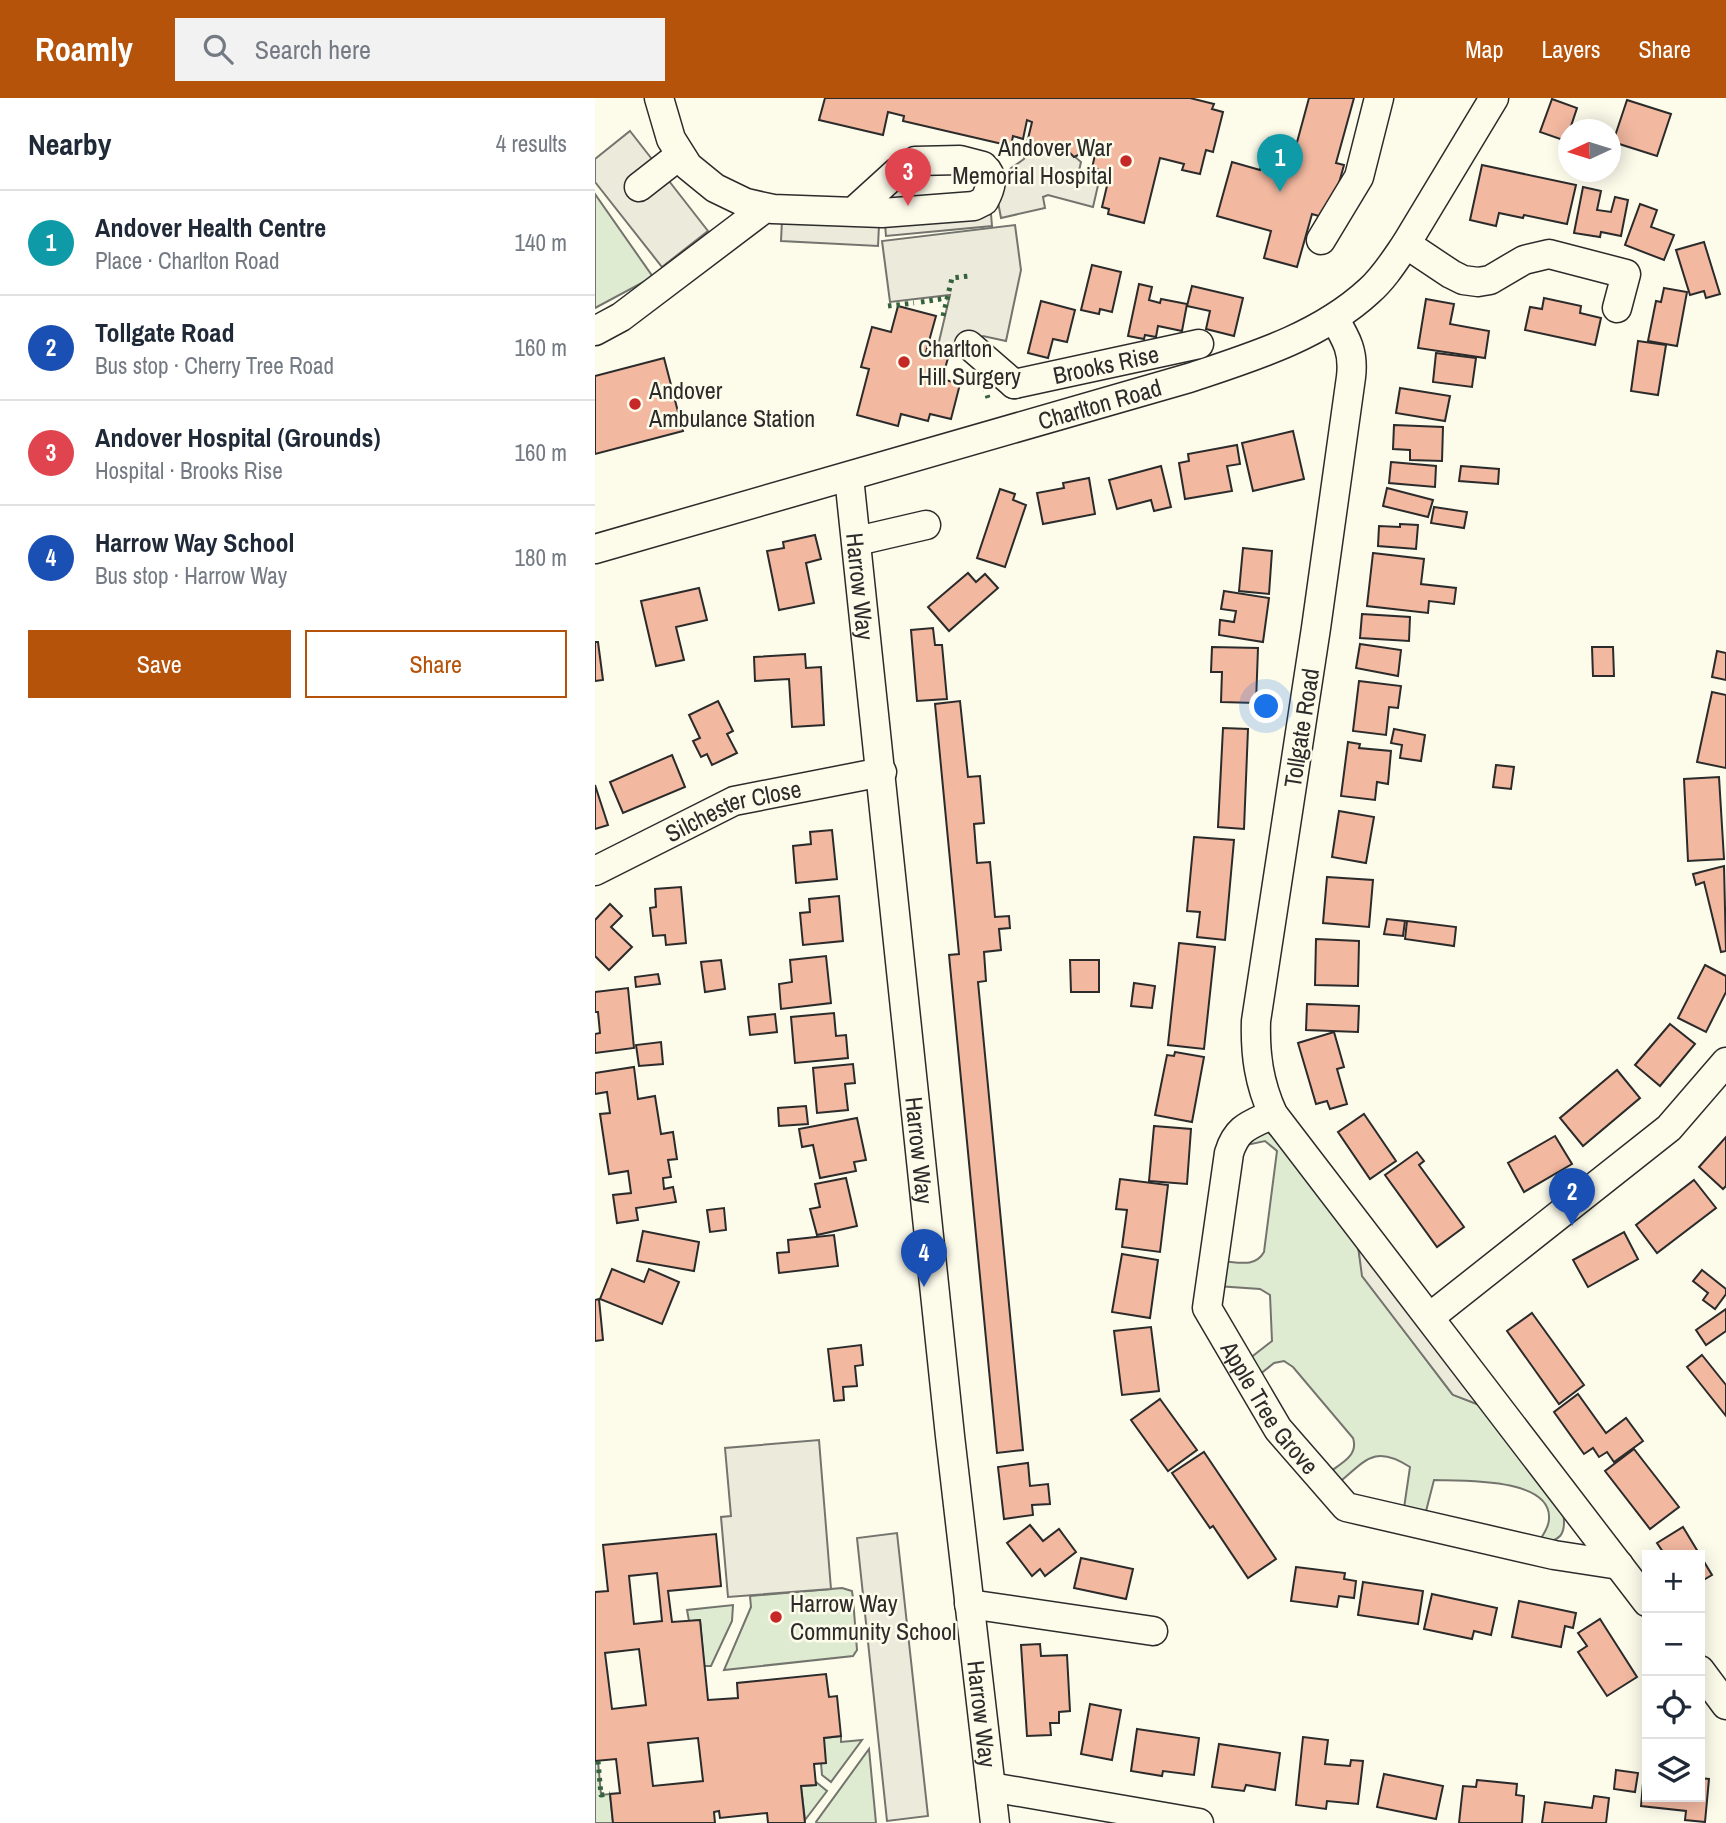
<!DOCTYPE html>
<html lang="en">
<head>
<meta charset="utf-8">
<style>
	body { margin:0; font-family:"Archivo Narrow",sans-serif; background:#f2f2f3; color:#1f2937 }
	.controls { position:absolute; right:21px; bottom:21px; display:grid; overflow:hidden; border-radius:0px; box-shadow:0 4px 18px #0003 }
	.controls button { width:63px; height:63px; display:grid; place-items:center; padding:0; border:0; border-bottom:2px solid #e0e1e3; background:#fff; color:#1f2937; font:35px sans-serif }
	.compass { position:absolute; left:963px; top:21px; width:63px; height:63px; border-radius:50%; background:#fff; box-shadow:0 4px 18px #0003; rotate:266deg }
	.you { position:absolute; left:672px; top:609px; width:24px; height:24px; margin:-18px; border:5px solid #fff; border-radius:50%; background:#1a73e8; box-shadow:0 0 0 10px #1a73e833 }
	.badge { display:grid; place-items:center; width:46px; height:46px; border-radius:50%; background:#b45309; color:#fff; font-size:23px; font-weight:700 }
	.pin { position:absolute; translate:-50% -58px; filter:drop-shadow(0 2px 4px #0008) }
	.pin::after { content:''; position:absolute; top:37px; width:24px; height:21px; background:inherit; clip-path:polygon(0 0,100% 0,50% 100%) }
	.list { margin:0; padding:0; list-style:none }
	h2 { display:flex; justify-content:space-between; align-items:center; height:91px; margin:0; padding:0 28px; font-size:30px }
	h2 small { font-size:23px; font-weight:400; color:#747a83 }
	.list li { display:grid; grid-template-columns:46px 1fr auto; gap:21px; align-items:center; box-sizing:border-box; height:105px; padding:0 28px; border-top:2px solid #e0e1e3 }
	.list b { display:block; font-size:26px; white-space:nowrap }
	.list p { margin:0; font-size:23px; white-space:nowrap; color:#747a83 }
	.list em { font-size:23px; font-style:normal; color:#747a83 }
	.actions { display:flex; gap:14px; padding:21px 28px }
	.actions a { flex:1; padding:16px 0; border:2px solid #b45309; border-radius:0px; text-align:center; font-size:24px; color:#b45309 }
	.actions .main { background:#b45309; color:#fff }
	.icon { flex:none; width:38px; height:38px; fill:none; stroke:currentColor; stroke-width:2; stroke-linecap:round; stroke-linejoin:round }
	.map { position:relative; flex:none; width:1131px; height:1725px; overflow:hidden }
	header { display:flex; align-items:center; gap:42px; box-sizing:border-box; height:98px; padding:0 35px; background:#b45309; color:#fff }
	header strong { font-size:33px }
	nav { display:flex; gap:38px; margin-inline-start:auto; font-size:24px }
	.search { width:490px; height:63px; background:#f2f2f3; display:flex; align-items:center; gap:18px; box-sizing:border-box; padding:0 24px; border-radius:0px; color:#747a83; font-size:26px }
	main { display:flex }
	aside { flex:1; background:#fff }
	.map>svg:first-child { display:block }
	.green { fill:#deebd1; stroke:#74746e; stroke-width:2 }
	.parking { fill:#eceadb; stroke:#74746e; stroke-width:2 }
	.building { fill:#f2b8a0; stroke:#2b2b2b; stroke-width:2; fill-rule:evenodd }
	.lines { fill:none; stroke-linecap:round; stroke-linejoin:round }
	.minor-casing { stroke:#2b2b2b; stroke-width:31 }
	.minor { stroke:#fdfbea; stroke-width:28 }
	.hedge { stroke:#34623c; stroke-width:5; stroke-dasharray:3.5 5; stroke-linecap:butt }
	.poi-dot { fill:#c62828; stroke:#fdfbea; stroke-width:2.5 }
	.labels { text-anchor:middle; dominant-baseline:central; stroke-width:5; stroke-linejoin:round; paint-order:stroke }
	.poi-label { font-size:24px; fill:#2b2b2b; stroke:#fdfbea; text-anchor:start }
	.street-label { font-size:24px; fill:#2b2b2b; stroke:#fdfbea }
</style>
</head>
<body>
<header>
<strong>Roamly</strong>
<div class="search"><svg class="icon" aria-label="search" viewBox="0 0 24 24"><circle cx="10" cy="10" r="6"/><path d="M15 15l6 6"/></svg>Search here</div>
<nav><a>Map</a><a>Layers</a><a>Share</a></nav>
</header>
<main>
<aside>
<h2>Nearby<small>4 results</small></h2>
<ul class="list">
<li><span class="badge" style="background:#0f9aa8">1</span><div><b>Andover Health Centre</b><p>Place · Charlton Road</p></div><em>140 m</em></li>
<li><span class="badge" style="background:#1a4fb4">2</span><div><b>Tollgate Road</b><p>Bus stop · Cherry Tree Road</p></div><em>160 m</em></li>
<li><span class="badge" style="background:#e0444e">3</span><div><b>Andover Hospital (Grounds)</b><p>Hospital · Brooks Rise</p></div><em>160 m</em></li>
<li><span class="badge" style="background:#1a4fb4">4</span><div><b>Harrow Way School</b><p>Bus stop · Harrow Way</p></div><em>180 m</em></li>
</ul>
<div class="actions"><a class="main">Save</a><a>Share</a></div>
</aside>
<div class="map">
<svg width="1131" height="1725" viewBox="0 0 1131 1725">
	<rect width="100%" height="100%" fill="#fdfbea"/>
	<g class="green">
		<path d="M0 96 58 179 0 210Z"/>
		<path d="M671 1033 679 1039 763 1148 768 1178 857 1296 887 1308 968 1414C972 1437 965 1444 943 1445 947 1438 954 1430 954 1421 957 1379 866 1383 839 1382L829 1421 808 1417 815 1369C778 1345 770 1364 741 1387L733 1375C745 1366 764 1358 758 1340L698 1269 689 1263 679 1265 659 1281 650 1264 677 1243 675 1197 665 1191 622 1188 626 1163C643 1164 660 1170 669 1154L682 1053 670 1043 647 1048 643 1045Z"/>
		<path d="M247 1490 257 1493 258 1500 262 1552 258 1558 129 1572 156 1509 155 1498Z"/>
		<path d="M138 1507 137 1523 116 1568H109L105 1522 94 1523 92 1512Z"/>
		<path d="M246 1638V1644L267 1642 236 1684 227 1677 226 1665 229 1640Z"/>
		<path d="M274 1651 281 1725H222L221 1724Z"/>
		<path d="M0 1663H3L6 1697 15 1696 18 1725H0Z"/>
		<path d="M221 1684 232 1693 210 1722 206 1688 221 1687Z"/>
	</g>
	<g class="parking">
		<path d="M35 33 113 133 67 169 0 84V61Z"/>
		<path d="M432 45 469 54 470 50 486 64 483 77 504 83 498 109 453 97 448 99 450 110 406 120 403 104 415 71 429 61Z"/>
		<path d="M396 116 397 128 291 138 290 126Z"/>
		<path d="M187 122 284 127 283 148 186 143Z"/>
		<path d="M420 127 426 172 411 243 388 238 360 257 342 252 355 197 295 204 287 143Z"/>
		<path d="M763 1148 887 1308 858 1297 767 1178Z"/>
		<path d="M224 1342 236 1491 133 1499 126 1419 136 1418 130 1350Z"/>
		<path d="M302 1435 333 1718 292 1723 262 1440Z"/>
	</g>
	<g class="building">
		<path d="M230 0H595L619 6 617 11 628 14 618 54 611 52 605 76 587 72 589 66 565 60 549 125 513 116 514 111 507 109 515 75 497 70 502 48 479 59 470 50 469 54 432 45 437 24 432 22 428 41 418 38 416 48 308 23 309 18 293 14 288 37 224 22Z"/>
		<path d="M714 0H759L741 65 749 67 734 121 717 116 702 169 669 160 676 133 622 118 637 64 665 72 674 40 701 48Z"/>
		<path d="M957 1 982 10 971 43 945 34Z"/>
		<path d="M1032 2 1076 16 1062 58 1018 44Z"/>
		<path d="M887 67 981 87 972 126 929 117 928 120 904 115 901 128 875 122Z"/>
		<path d="M988 89 1006 93 1002 112 1016 114 1020 99 1033 102 1026 138 1006 134 1005 139 979 135Z"/>
		<path d="M1045 106 1062 112 1056 129 1079 137 1069 162 1030 147Z"/>
		<path d="M1109 144 1125 196 1111 200 1109 193 1095 197 1081 152Z"/>
		<path d="M497 167 526 174 517 214 505 211 504 216 486 212Z"/>
		<path d="M544 186 557 189 554 202 565 205 566 201 592 206 587 233 563 228 561 239 550 237 549 241 533 238Z"/>
		<path d="M597 188 648 200 639 238 611 231 615 213 592 208Z"/>
		<path d="M1069 190 1092 194 1082 248 1053 243 1061 203 1066 204Z"/>
		<path d="M949 200 986 208 985 215 1006 220 1000 247 930 232 935 209 947 211Z"/>
		<path d="M831 201 859 206 855 226 894 233 890 260 823 250Z"/>
		<path d="M446 203 480 212 472 244 458 241 453 260 433 255Z"/>
		<path d="M303 208 341 218 331 254 353 260 347 281 365 286 356 321 335 316 333 323 306 316 303 328 262 317 274 271 266 269 277 229 296 234Z"/>
		<path d="M1043 243 1071 247 1063 297 1036 293Z"/>
		<path d="M841 255 881 260 877 289 838 284Z"/>
		<path d="M69 260 88 333 0 356V278Z"/>
		<path d="M805 290 855 298 850 323 801 315Z"/>
		<path d="M799 327 848 329 847 363 815 362V352L798 351Z"/>
		<path d="M698 333 709 381 658 393 647 345Z"/>
		<path d="M642 347 645 366 632 368 637 393 590 401 584 365 594 363 593 356Z"/>
		<path d="M796 364 841 368 840 389 794 385Z"/>
		<path d="M566 368 576 409 559 413 556 402 522 411 514 382Z"/>
		<path d="M866 368 904 371 903 386 864 383Z"/>
		<path d="M494 380 500 416 448 426 442 395 469 390 468 385Z"/>
		<path d="M792 390 838 402 833 419 788 408Z"/>
		<path d="M405 391 420 396 418 402 431 407 410 469 382 460Z"/>
		<path d="M839 409 872 414 869 430 836 425Z"/>
		<path d="M805 426 823 427 821 451 783 448 784 428 805 429Z"/>
		<path d="M220 437 226 461 211 465 219 505 184 512 172 453 189 450 188 444Z"/>
		<path d="M648 450 677 453 674 496 644 493Z"/>
		<path d="M778 455 829 461 826 486 861 490 859 506 834 503 833 515 772 508Z"/>
		<path d="M373 475 381 484 390 476 403 490 354 533 333 509Z"/>
		<path d="M104 490 112 522 81 529 89 562 61 568 46 503Z"/>
		<path d="M629 493 674 500 668 544 624 537 625 522 639 524 641 513 626 511Z"/>
		<path d="M767 516 815 519 814 543 765 540Z"/>
		<path d="M338 530 340 547H347L352 601 322 603 316 532Z"/>
		<path d="M0 544H3L8 582 0 583Z"/>
		<path d="M765 546 806 552 803 578 761 570Z"/>
		<path d="M617 549 663 550 661 605 626 604 627 574H616Z"/>
		<path d="M997 549H1018L1019 578H998Z"/>
		<path d="M1122 553 1131 555V582L1117 579Z"/>
		<path d="M210 556 211 570 226 569 229 627 197 629 194 581 160 583 159 559Z"/>
		<path d="M764 583 806 588 803 610 794 609 791 637 758 633Z"/>
		<path d="M1117 594 1131 597V670L1102 664Z"/>
		<path d="M123 603 138 633 132 636 142 655 117 667 112 656 106 659 98 643 105 640 94 617Z"/>
		<path d="M365 603 373 679 385 678 389 725 379 726 382 765 395 764 400 819 414 818 415 830 404 831 406 852 389 854 391 883 383 884 428 1352 402 1355 354 857 364 856 340 606Z"/>
		<path d="M628 630 653 631 649 731 623 729Z"/>
		<path d="M799 631 830 637 826 663 805 660 807 647 796 645Z"/>
		<path d="M753 644 765 646 764 650 796 653 793 686 782 684 780 702 746 698Z"/>
		<path d="M77 657 90 689 28 715 15 684Z"/>
		<path d="M901 667 919 669 916 691 898 689Z"/>
		<path d="M1124 679 1129 761 1093 763 1089 681Z"/>
		<path d="M0 687 13 727 0 731Z"/>
		<path d="M744 713 779 719 771 765 737 759Z"/>
		<path d="M237 732 242 781 201 785 198 748 216 746 215 734Z"/>
		<path d="M599 739 639 742 630 842 602 839 605 814 592 813Z"/>
		<path d="M1129 768 1131 853 1126 854 1109 784 1101 787 1098 776Z"/>
		<path d="M732 779 778 782 774 829 728 825Z"/>
		<path d="M86 789 91 845 71 847 70 837 58 838 55 810 61 809 60 791Z"/>
		<path d="M244 798 248 843 208 847 205 815 215 814 214 801Z"/>
		<path d="M15 806 27 818 16 829 37 849 14 872 0 858V822Z"/>
		<path d="M792 821 810 823 808 838 789 836Z"/>
		<path d="M812 823 861 829 859 848 810 841Z"/>
		<path d="M721 841 764 843 763 888 720 887Z"/>
		<path d="M584 845 620 849 609 951 573 947Z"/>
		<path d="M231 858 236 905 186 911 184 886 197 884 195 862Z"/>
		<path d="M126 862 130 891 110 894 106 864Z"/>
		<path d="M475 862H504V894H476Z"/>
		<path d="M1110 867 1131 878V894L1111 934 1083 920Z"/>
		<path d="M63 876 65 886 41 889 40 879Z"/>
		<path d="M539 885 560 888 557 910 536 908Z"/>
		<path d="M33 890 39 950 0 955V936L5 935 3 914H0V894Z"/>
		<path d="M712 906 764 908 763 934 711 932Z"/>
		<path d="M239 915 241 938 251 937 253 960 200 965 196 919Z"/>
		<path d="M180 916 182 934 155 937 153 919Z"/>
		<path d="M1075 926 1100 946 1065 988 1040 967Z"/>
		<path d="M739 934 749 969 742 971 752 1006 735 1011 732 1003 721 1006 703 945Z"/>
		<path d="M66 944 68 966 44 968 41 947Z"/>
		<path d="M580 954 609 959 597 1024 560 1017 572 957 579 958Z"/>
		<path d="M258 966 260 985 250 986 253 1012 222 1015 218 970Z"/>
		<path d="M39 969 43 1001 60 998 66 1036 78 1034 82 1061 73 1062 76 1079 68 1080 69 1091 78 1089 81 1104 41 1110 43 1122 22 1125 18 1097 36 1095 33 1073 14 1076 5 1016 15 1015 12 994 0 996V975Z"/>
		<path d="M1022 972 1045 1000 988 1048 965 1020Z"/>
		<path d="M211 1008 213 1026 184 1028 183 1010Z"/>
		<path d="M769 1016 801 1063 775 1081 743 1034Z"/>
		<path d="M262 1020 271 1062 259 1064 261 1073 225 1080 218 1047 207 1049 204 1031Z"/>
		<path d="M559 1028 596 1031 592 1086 554 1083Z"/>
		<path d="M960 1038 977 1066 929 1094 913 1065Z"/>
		<path d="M1131 1039V1088L1128 1091 1104 1069Z"/>
		<path d="M822 1054 829 1063 824 1067 869 1129 842 1149 790 1077Z"/>
		<path d="M251 1080 262 1128 222 1137 215 1111 225 1109 220 1086Z"/>
		<path d="M525 1081 573 1087 565 1154 527 1149 532 1112 521 1111Z"/>
		<path d="M1099 1082 1121 1110 1062 1155 1041 1127Z"/>
		<path d="M129 1110 131 1132 115 1134 112 1112Z"/>
		<path d="M48 1133 104 1144 99 1173 42 1163Z"/>
		<path d="M1029 1134 1043 1161 993 1189 978 1162Z"/>
		<path d="M239 1137 243 1168 184 1175 182 1155 194 1154 193 1142Z"/>
		<path d="M527 1156 563 1162 555 1220 517 1214Z"/>
		<path d="M17 1171 49 1184 54 1171 84 1184 67 1226 5 1201Z"/>
		<path d="M1107 1172 1131 1191V1196L1120 1211 1108 1202 1113 1195 1098 1183Z"/>
		<path d="M4 1201 8 1242 0 1243V1202Z"/>
		<path d="M1131 1211V1233L1111 1247 1101 1232Z"/>
		<path d="M937 1215 989 1287 964 1306 912 1233Z"/>
		<path d="M556 1229 564 1293 527 1297 519 1233Z"/>
		<path d="M266 1247 268 1267 260 1268 262 1288 248 1289 249 1302 239 1303 233 1251Z"/>
		<path d="M1107 1257 1131 1287V1318L1092 1269Z"/>
		<path d="M983 1296 1011 1335 1031 1320 1048 1343 1019 1364 1012 1354 1004 1359 998 1350 989 1356 959 1314Z"/>
		<path d="M565 1301 602 1352 573 1373 536 1322Z"/>
		<path d="M1039 1351 1084 1409 1055 1431 1010 1373Z"/>
		<path d="M609 1354 681 1461 653 1480 618 1428 615 1430 577 1375Z"/>
		<path d="M433 1365 435 1388 453 1386 455 1406 437 1407 438 1417 409 1421 403 1369Z"/>
		<path d="M435 1427 448 1443 464 1431 481 1454 450 1478 445 1471 437 1478 412 1445Z"/>
		<path d="M1088 1429 1117 1477 1105 1484V1457H1070L1062 1445Z"/>
		<path d="M121 1436 126 1488 73 1493 77 1524 105 1522 113 1602 143 1600 142 1585 231 1576 234 1599 242 1598 246 1638 229 1640 231 1665 219 1666 221 1687 206 1688 210 1725H173L172 1715 125 1720 124 1713 119 1714 120 1725H18L15 1696 25 1695 21 1661 0 1663V1494L13 1493 8 1447ZM62 1475 67 1523 39 1526 34 1478ZM44 1551 51 1607 17 1611 10 1555ZM103 1640 108 1683 58 1688 53 1645Z"/>
		<path d="M486 1460 538 1471 531 1501 479 1490Z"/>
		<path d="M701 1469 750 1475 749 1481 761 1483 759 1500 744 1498 742 1509 696 1503Z"/>
		<path d="M768 1484 828 1493 823 1526 763 1517Z"/>
		<path d="M837 1496 902 1510 896 1537 879 1533 877 1541 829 1531Z"/>
		<path d="M924 1503 981 1515 978 1530 970 1528 966 1549 917 1539Z"/>
		<path d="M1005 1521 1042 1579 1012 1598 983 1554 992 1548 983 1535Z"/>
		<path d="M445 1546 446 1558 472 1557 475 1613 464 1614V1625H455L456 1637 432 1638 426 1547Z"/>
		<path d="M495 1606 526 1612 517 1662 486 1656Z"/>
		<path d="M542 1631 604 1640 599 1677 568 1673 567 1678 536 1673Z"/>
		<path d="M708 1639 733 1642 730 1666 755 1668 756 1662 768 1663 763 1706 732 1703 731 1711 701 1707Z"/>
		<path d="M624 1646 685 1655 680 1692 651 1687 649 1693 617 1689Z"/>
		<path d="M1021 1672 1043 1675 1040 1694 1019 1691Z"/>
		<path d="M1049 1674H1052V1699H1105V1680L1114 1681 1110 1724 1090 1722 1091 1713 1046 1708Z"/>
		<path d="M789 1676 848 1688 841 1721 782 1709Z"/>
		<path d="M882 1682 922 1686 921 1697 929 1698 927 1725H864L868 1688 881 1689Z"/>
		<path d="M999 1698 1014 1700 1011 1725H947L950 1704 997 1710Z"/>
	</g>
	<g class="lines">
		<g class="minor-casing">
			<g id="minor">
				<path d="M64 0 76 41 93 68 120 90 151 105 178 111 287 115 379 108 389 103C396 90 400 79 388 68L365 62 320 63 303 73 259 113"/>
				<path d="M44 89 85 57"/>
				<path d="M726 142 764 79 784 0"/>
				<path d="M811 146 856 176 868 182 883 184 895 182 929 162 954 156 1031 176 1022 210"/>
				<path d="M739 220C752 242 759 254 756 279L721 530 661 923C660 957 664 985 678 1016L1052 1504"/>
				<path d="M0 233 26 219 170 110"/>
				<path d="M374 247 419 286"/>
				<path id="s1" d="M419 286 604 246"/>
				<path id="s2" d="M254 379 355 1338 400 1725"/>
				<path d="M262 443 331 427"/>
				<path id="s3" d="M0 451 594 280C657 259 724 239 774 193 789 180 800 162 811 146L899 0"/>
				<path id="s4" d="M0 773 139 703 287 674"/>
				<path id="s5" d="M678 1016C655 1027 642 1029 634 1055L612 1210 683 1331 751 1409 959 1457 1024 1467"/>
				<path d="M835 1219 1074 1030 1131 964"/>
				<path d="M374 1506 558 1533"/>
				<path d="M1105 1572 1131 1607"/>
				<path d="M396 1689 604 1725"/>
			</g>
		</g>
		<use href="#minor" class="minor"/>
		<g class="hedge">
			<path d="M326 204 352 200"/>
			<path d="M293 208 319 205"/>
			<path d="M348 218 357 180 374 178"/>
			<path d="M368 282C388 280 387 281 393 300"/>
			<path d="M3 1663 6 1697 15 1696"/>
		</g>
	</g>
	<g class="poi-dot">
		<circle cx="531" cy="63" r="7"/>
		<circle cx="309" cy="264" r="7"/>
		<circle cx="40" cy="306" r="7"/>
		<circle cx="181" cy="1519" r="7"/>
	</g>
	<g class="labels">
		<g class="poi-label">
			<text x="517" y="49" text-anchor="end">Andover War<tspan x="517" dy="28">Memorial Hospital</tspan></text>
			<text x="323" y="250">Charlton<tspan x="323" dy="28">Hill Surgery</tspan></text>
			<text x="54" y="292">Andover<tspan x="54" dy="28">Ambulance Station</tspan></text>
			<text x="195" y="1505">Harrow Way<tspan x="195" dy="28">Community School</tspan></text>
		</g>
		<g class="street-label">
			<text stroke="none"><textPath href="#s1" startOffset="94">Brooks Rise</textPath></text>
			<text stroke="none"><textPath href="#s3" startOffset="525">Charlton Road</textPath></text>
			<text stroke="none"><textPath href="#s2" startOffset="110">Harrow Way</textPath></text>
			<text transform="translate(706 630) rotate(-81)">Tollgate Road</text>
			<text stroke="none"><textPath href="#s4" startOffset="152">Silchester Close</textPath></text>
			<text stroke="none"><textPath href="#s2" startOffset="677">Harrow Way</textPath></text>
			<text stroke="none"><textPath href="#s5" startOffset="336">Apple Tree Grove</textPath></text>
			<text stroke="none"><textPath href="#s2" startOffset="1244">Harrow Way</textPath></text>
		</g>
	</g>
</svg>
<div class="controls">
<button>+</button>
<button>−</button>
<button><svg class="icon" aria-label="locate" viewBox="0 0 24 24"><circle cx="12" cy="12" r="6"/><path d="M12 2v4M12 18v4M2 12h4M18 12h4"/></svg></button>
<button><svg class="icon" aria-label="layers" viewBox="0 0 24 24"><path d="M12 4l9 5-9 5-9-5zM3 14l9 5 9-5"/></svg></button>
</div>
<svg class="compass" viewBox="-18 -18 36 36"><path d="M0-13l5 13h-10z" fill="#e53935"/><path d="M0 13l5-13h-10z" fill="#747a83"/></svg>
<div class="you"></div>
<div class="pin badge" style="left:685px;top:94px;background:#0f9aa8">1</div>
<div class="pin badge" style="left:977px;top:1128px;background:#1a4fb4">2</div>
<div class="pin badge" style="left:313px;top:108px;background:#e0444e">3</div>
<div class="pin badge" style="left:329px;top:1189px;background:#1a4fb4">4</div>
</div>
</main>
</body>
</html>
